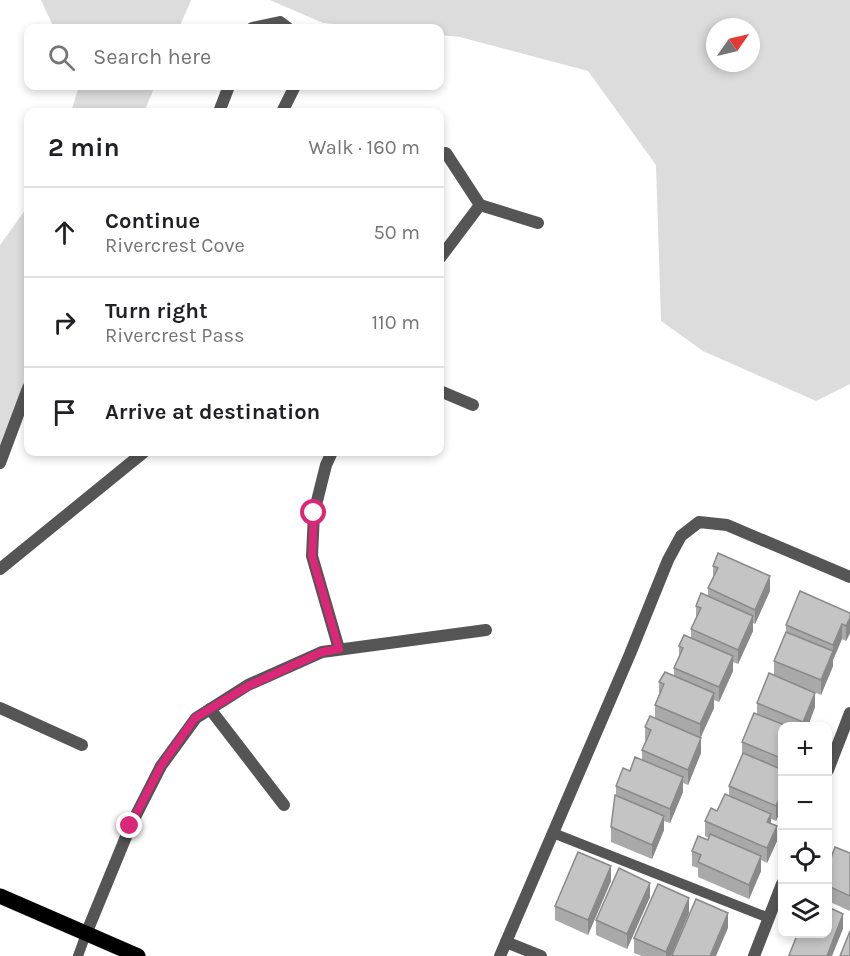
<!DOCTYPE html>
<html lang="en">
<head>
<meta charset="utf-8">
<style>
	body { margin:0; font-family:Karla,sans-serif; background:#f2f2f2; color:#202124 }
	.controls { position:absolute; right:18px; bottom:18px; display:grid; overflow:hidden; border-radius:12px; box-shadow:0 3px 9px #0003 }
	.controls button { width:54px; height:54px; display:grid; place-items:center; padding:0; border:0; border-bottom:2px solid #e0e0e0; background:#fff; color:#202124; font:30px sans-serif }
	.compass { position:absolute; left:706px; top:18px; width:54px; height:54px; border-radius:50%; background:#fff; box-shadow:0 3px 9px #0003; rotate:56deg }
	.stop { position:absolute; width:18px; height:18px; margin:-14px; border:4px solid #db2777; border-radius:50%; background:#fff }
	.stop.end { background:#db2777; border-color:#fff; box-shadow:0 2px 6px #0008 }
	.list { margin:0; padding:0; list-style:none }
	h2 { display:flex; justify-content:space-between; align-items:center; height:78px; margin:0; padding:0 24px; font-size:26px }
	h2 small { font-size:20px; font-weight:400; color:#757577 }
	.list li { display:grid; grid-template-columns:39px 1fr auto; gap:18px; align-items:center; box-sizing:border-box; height:90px; padding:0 24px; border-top:2px solid #e0e0e0 }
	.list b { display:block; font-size:22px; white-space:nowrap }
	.list p { margin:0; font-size:20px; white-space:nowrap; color:#757577 }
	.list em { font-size:20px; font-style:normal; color:#757577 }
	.icon { flex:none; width:33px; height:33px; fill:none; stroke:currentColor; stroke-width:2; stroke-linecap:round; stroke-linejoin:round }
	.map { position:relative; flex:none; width:850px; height:956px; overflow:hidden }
	.search { position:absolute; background:#fff; box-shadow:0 3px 9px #0003; left:24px; top:24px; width:420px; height:66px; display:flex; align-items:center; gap:15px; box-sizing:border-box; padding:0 21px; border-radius:12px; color:#757577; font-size:22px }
	.panel { position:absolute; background:#fff; box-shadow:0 3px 9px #0003; left:24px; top:108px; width:420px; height:348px; border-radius:12px }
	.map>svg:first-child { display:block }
	.green { fill:#dcdcdc; fill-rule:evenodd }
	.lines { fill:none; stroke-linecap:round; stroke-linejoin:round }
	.primary-casing { stroke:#dbdbdb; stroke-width:16 }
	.service { stroke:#555; stroke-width:10 }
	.minor { stroke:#555; stroke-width:12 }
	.primary { stroke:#000; stroke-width:15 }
	.wall { fill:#a9a9a9 }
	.shaded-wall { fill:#898989 }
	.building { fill:#c4c4c4; stroke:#898989; stroke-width:1.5 }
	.route { stroke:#db2777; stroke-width:8 }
</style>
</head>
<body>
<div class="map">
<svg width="850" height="956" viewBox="0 0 850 956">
	<rect width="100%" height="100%" fill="#fff"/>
	<g class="green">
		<path d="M41 0H191L179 28H54Z"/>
		<path d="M270 0H850V384L816 401 703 351 661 321 656 165 588 71 460 37 440 35V28H376L323 23ZM715 27H751V63H715Z"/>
		<path d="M79 86H155L144 112H71Z"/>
		<path d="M28 206V394L0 467V245Z"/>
	</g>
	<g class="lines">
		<g class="primary-casing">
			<path id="primary" d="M0 896 138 956"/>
		</g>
		<g class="service">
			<path d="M553 833 769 918"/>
			<path d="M78 956 86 934"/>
		</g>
		<g class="minor">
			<path d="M252 28 280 22 288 28"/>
			<path d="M219 112 229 86"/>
			<path d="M282 112 295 86"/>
			<path d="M446 153 480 205 538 223"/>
			<path d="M440 258 480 205"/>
			<path d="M440 391 473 405"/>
			<path d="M332 452 326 465 314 513 312 556 339 649"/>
			<path d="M0 463 28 388"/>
			<path d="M0 569 144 452"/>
			<path d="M0 708 82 745"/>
			<path d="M210 709 284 805"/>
			<path d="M828 770 850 713"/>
			<path d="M86 934 130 827 161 766 196 718 248 685 322 652 486 630"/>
			<path d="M506 942 541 956"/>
			<path d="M500 956 630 654 668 560 681 536 699 522 727 525 850 577"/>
			<path d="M754 956 782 884"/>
		</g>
		<use href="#primary" class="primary"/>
	</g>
	<g class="wall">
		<path d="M713 566 770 591 755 624 753 623V631L738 664 733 662V671L719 702 714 700V708L700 738 701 753 688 785 683 783V792L670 823 664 821V830L652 859 611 842V827L616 796V786L630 771 642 760V750L646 742H645V727L655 718V705L659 694V682L674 676V668L679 658V646L691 638V629L696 618V606L708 596V588L713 578Z"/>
		<path d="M850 613V633L846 641 842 639 833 660V666L821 695 774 675V661L786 633V625Z"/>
		<path d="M757 703 815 707 808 726H783V804L776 821 771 819V824L777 841 767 863 761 860V871L749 899 698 877V868L692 866V851L708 840 709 838 705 836V821L717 811 729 796V786L742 755V742L757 714Z"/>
		<path d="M850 853V911L828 901V866Z"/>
		<path d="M611 881 588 935 555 920V906Z"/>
		<path d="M650 897 627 949 596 935V920Z"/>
		<path d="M689 913 671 956H642L634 953V938Z"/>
	</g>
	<g class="shaded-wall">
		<path d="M770 576V591L755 624V610Z"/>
		<path d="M753 616V631L738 664V650Z"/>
		<path d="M850 618V633L846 641V626Z"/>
		<path d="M842 624V639L833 660V645Z"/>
		<path d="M833 651V666L821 695V680Z"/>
		<path d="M733 656V671L719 702V687Z"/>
		<path d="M714 693V708L700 739V724Z"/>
		<path d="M815 693V707L808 726H803V722Z"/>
		<path d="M701 738V753L688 785V770Z"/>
		<path d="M683 777V792L670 823V809Z"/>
		<path d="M783 790V804L776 821V806Z"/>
		<path d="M771 814V828L767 822Z"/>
		<path d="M664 816V830L652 859V845Z"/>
		<path d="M777 826V841L767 863V848Z"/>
		<path d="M761 856V871L749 899V885Z"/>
		<path d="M611 866V881L588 935V920Z"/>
		<path d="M650 883V897L627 949V934Z"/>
		<path d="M689 898V913L671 956H666V952Z"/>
		<path d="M728 913V928L716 956H710Z"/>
		<path d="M843 914V929L832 956H827Z"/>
	</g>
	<g class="building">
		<path d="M718 553 770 576 755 610 708 588 718 568 713 566Z"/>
		<path d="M800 591 850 613V618L846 626 842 624 833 645 786 625Z"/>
		<path d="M701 593 753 616 738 650 691 629 701 608 696 606Z"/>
		<path d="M786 632 833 651 821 680 774 661Z"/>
		<path d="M684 635 733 656 719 687 674 668 683 648 679 646Z"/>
		<path d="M665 672 714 693 700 724 655 705 664 684 659 682Z"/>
		<path d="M769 673 815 693 803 722 757 703Z"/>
		<path d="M754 713 787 726H783V759L742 742Z"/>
		<path d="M650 716 701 738 688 770 642 750 651 730 645 727Z"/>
		<path d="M743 753 783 770V790L776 806 729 786Z"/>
		<path d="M635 757 683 777 670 809 616 786 623 768 630 771Z"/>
		<path d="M725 794 771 814 767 822 777 826 767 848 705 821 711 808 717 811Z"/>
		<path d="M615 795 664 816 652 845 611 827Z"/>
		<path d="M710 834 761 856 749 885 698 862 701 855 692 851 698 836 708 840Z"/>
		<path d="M835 847 850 853V896L828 886V866Z"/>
		<path d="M578 852 611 866 588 920 555 906Z"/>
		<path d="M619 868 650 883 627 934 596 920Z"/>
		<path d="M658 884 689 898 666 952 634 938Z"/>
		<path d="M696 899 728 913 710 956H675L672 955Z"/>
		<path d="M828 907 843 914 827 956H792L789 955 798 933H828Z"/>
		<path d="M850 931V956H840Z"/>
	</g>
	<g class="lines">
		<path class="route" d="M130 826 161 766 195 718 248 686 322 652 339 649 312 556 314 513"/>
	</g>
</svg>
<div class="controls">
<button>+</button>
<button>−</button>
<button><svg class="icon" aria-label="locate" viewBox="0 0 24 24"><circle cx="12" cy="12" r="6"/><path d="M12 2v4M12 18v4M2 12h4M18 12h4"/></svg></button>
<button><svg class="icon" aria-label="layers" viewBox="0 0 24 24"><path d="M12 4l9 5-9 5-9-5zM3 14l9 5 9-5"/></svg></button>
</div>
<svg class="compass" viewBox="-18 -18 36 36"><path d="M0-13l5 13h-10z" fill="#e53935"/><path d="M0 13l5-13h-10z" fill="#757577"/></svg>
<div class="stop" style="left:314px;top:513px"></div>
<div class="stop end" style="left:130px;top:826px"></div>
<div class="search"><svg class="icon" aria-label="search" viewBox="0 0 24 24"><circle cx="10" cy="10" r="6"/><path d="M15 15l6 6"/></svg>Search here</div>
<section class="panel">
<h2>2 min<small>Walk · 160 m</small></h2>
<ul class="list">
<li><svg class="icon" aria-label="ahead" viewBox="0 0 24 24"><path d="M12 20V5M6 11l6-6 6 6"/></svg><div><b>Continue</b><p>Rivercrest Cove</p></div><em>50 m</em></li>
<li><svg class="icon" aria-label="right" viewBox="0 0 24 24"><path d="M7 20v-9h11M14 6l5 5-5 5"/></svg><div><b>Turn right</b><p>Rivercrest Pass</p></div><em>110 m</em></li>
<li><svg class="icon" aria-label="arrive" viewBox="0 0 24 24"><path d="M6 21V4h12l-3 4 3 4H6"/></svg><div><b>Arrive at destination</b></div></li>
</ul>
</section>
</div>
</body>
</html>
